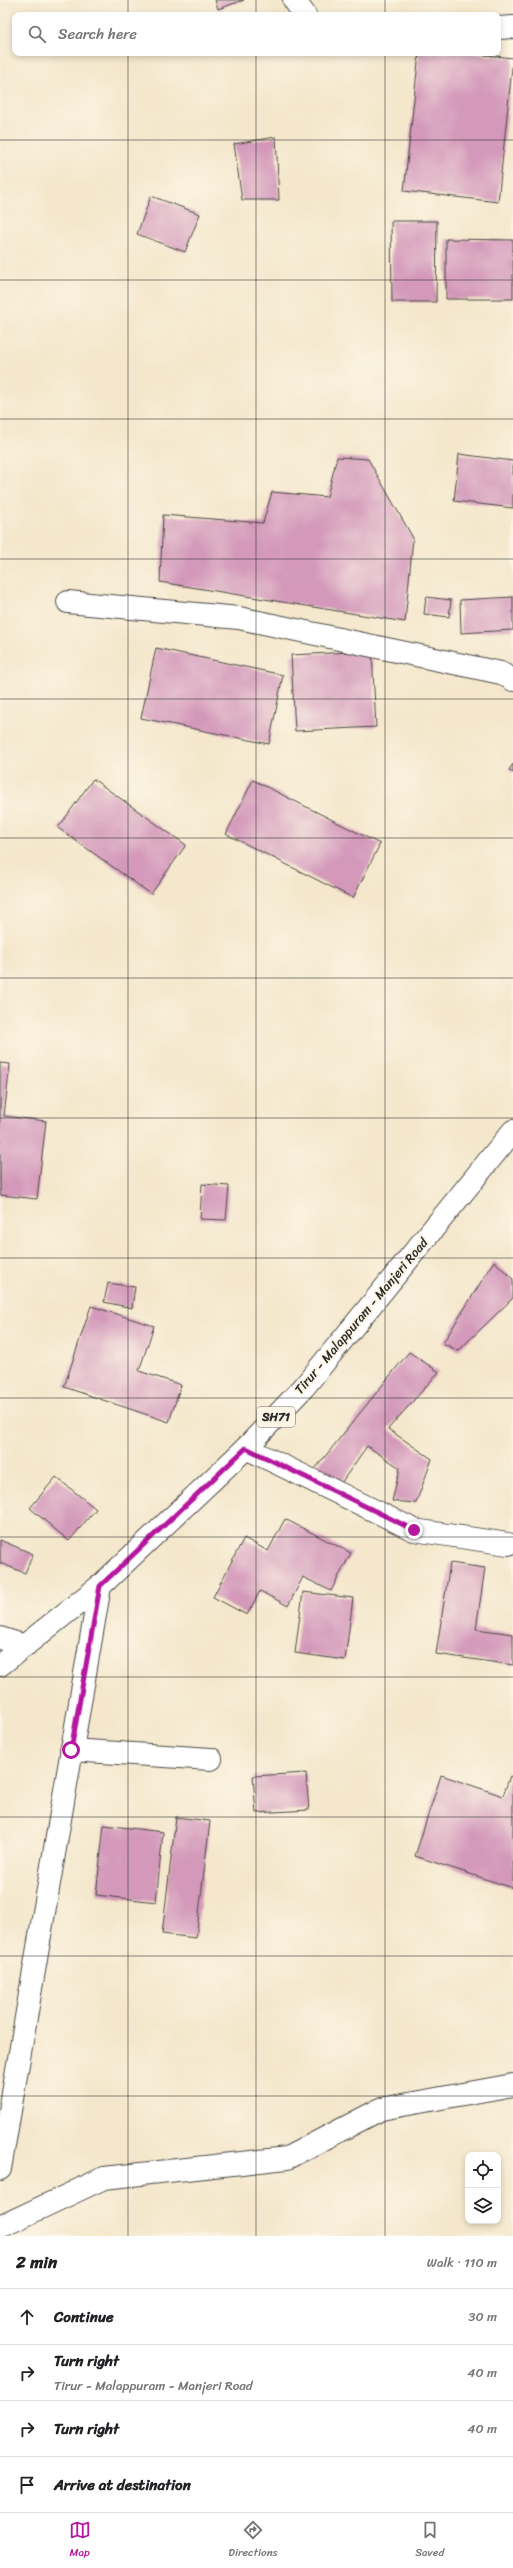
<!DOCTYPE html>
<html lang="en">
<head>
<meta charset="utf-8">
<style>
	body { margin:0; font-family:Sriracha,sans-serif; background:#f6f6f6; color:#202124 }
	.controls { position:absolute; right:12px; bottom:12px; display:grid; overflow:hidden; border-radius:8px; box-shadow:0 2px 6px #0003 }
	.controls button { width:36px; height:36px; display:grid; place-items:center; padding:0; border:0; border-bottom:1px solid #e0e0e0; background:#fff; color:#202124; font:20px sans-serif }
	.stop { position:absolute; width:12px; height:12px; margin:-9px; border:3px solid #b5179e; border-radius:50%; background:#fff }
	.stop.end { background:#b5179e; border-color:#fff; box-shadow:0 1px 4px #0008 }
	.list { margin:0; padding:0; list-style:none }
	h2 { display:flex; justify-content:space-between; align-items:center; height:52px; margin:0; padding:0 16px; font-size:17px }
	h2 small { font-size:13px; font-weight:400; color:#757577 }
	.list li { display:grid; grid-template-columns:26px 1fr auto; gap:12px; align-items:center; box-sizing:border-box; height:56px; padding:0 16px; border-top:1px solid #e0e0e0 }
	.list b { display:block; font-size:15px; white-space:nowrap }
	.list p { margin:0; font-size:13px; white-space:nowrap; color:#757577 }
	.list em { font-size:13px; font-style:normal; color:#757577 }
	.icon { flex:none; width:22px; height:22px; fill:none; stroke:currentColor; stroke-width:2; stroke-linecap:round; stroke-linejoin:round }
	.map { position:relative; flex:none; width:513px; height:2236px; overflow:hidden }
	.search { position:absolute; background:#fff; box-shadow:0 2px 6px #0003; left:12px; right:12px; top:12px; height:44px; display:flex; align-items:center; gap:10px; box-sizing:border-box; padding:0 14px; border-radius:8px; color:#757577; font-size:15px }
	.sheet { height:276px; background:#fff }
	nav { display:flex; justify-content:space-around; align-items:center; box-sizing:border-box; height:56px; border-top:1px solid #e0e0e0; background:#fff; font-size:11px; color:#757577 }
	nav a { display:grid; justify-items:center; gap:2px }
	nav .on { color:#b5179e }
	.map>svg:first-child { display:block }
	.building { fill:#d398ba }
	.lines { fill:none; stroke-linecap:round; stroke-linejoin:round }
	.minor-casing { stroke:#494743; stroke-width:24 }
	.major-casing { stroke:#494743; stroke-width:24 }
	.minor { stroke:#fff; stroke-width:22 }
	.major { stroke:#fff; stroke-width:22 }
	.route { stroke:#b5179e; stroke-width:5 }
	.grid { fill:none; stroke:#2b2b2b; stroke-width:1; stroke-opacity:0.55 }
	.labels { text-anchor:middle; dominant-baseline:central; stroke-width:4; stroke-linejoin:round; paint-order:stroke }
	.shield { fill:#fcf5e5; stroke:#6a6863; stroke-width:1 }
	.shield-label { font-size:12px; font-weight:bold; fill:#2b2b2b }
	.street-label { font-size:13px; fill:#2b2b2b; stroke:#fcf5e5 }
</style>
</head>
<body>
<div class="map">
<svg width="513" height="2236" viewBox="0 0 513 2236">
	<rect width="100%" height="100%" fill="#fcf5e5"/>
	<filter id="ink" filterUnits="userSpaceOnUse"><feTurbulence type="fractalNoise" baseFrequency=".025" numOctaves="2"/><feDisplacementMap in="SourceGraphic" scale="8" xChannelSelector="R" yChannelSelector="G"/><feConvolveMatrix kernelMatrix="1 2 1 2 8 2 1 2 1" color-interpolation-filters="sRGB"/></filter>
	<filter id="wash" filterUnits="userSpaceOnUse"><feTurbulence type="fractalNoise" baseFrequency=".012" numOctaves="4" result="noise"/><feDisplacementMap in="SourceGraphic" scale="16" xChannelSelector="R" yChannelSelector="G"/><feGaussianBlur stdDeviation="0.9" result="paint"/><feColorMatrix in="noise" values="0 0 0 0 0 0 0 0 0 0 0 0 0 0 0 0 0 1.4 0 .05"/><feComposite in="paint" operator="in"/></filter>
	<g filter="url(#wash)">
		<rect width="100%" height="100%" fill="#f4e7cc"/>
		<g id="blocks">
			<g class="building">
				<path d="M215 0H244L218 9Z"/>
				<path d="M419 53H467L513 58 498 202 404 191Z"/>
				<path d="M276 137 279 200H242L234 144Z"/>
				<path d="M151 196 200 214 185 252 137 234Z"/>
				<path d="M391 221H437L436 302H392Z"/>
				<path d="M446 239 513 240V299H446Z"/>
				<path d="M459 454 513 461V508L454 501Z"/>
				<path d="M337 457 368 459 413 538 405 622 160 582 163 515 263 523 272 492 327 497Z"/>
				<path d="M426 597 451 600 449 617 424 614Z"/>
				<path d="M513 597V630L461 633 460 600Z"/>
				<path d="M156 648 283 675 269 744 141 718Z"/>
				<path d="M372 651 376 727 295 731 291 655Z"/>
				<path d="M513 764V773L509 770Z"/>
				<path d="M93 779 186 845 151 894 58 828Z"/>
				<path d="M253 780 380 844 353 898 226 834Z"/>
				<path d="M0 1063 10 1064 4 1116 46 1121 37 1199 0 1195Z"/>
				<path d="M202 1184 229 1186 226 1220 200 1219Z"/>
				<path d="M494 1261 513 1279V1298L458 1351 443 1343Z"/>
				<path d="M108 1283 135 1287 132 1308 104 1302Z"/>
				<path d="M91 1306 154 1326 139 1371 181 1385 169 1422 64 1387Z"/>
				<path d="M409 1352 439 1372 388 1429 432 1459 416 1503 392 1501 400 1468 367 1446 339 1486 311 1474Z"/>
				<path d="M56 1477 96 1509 69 1541 30 1508Z"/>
				<path d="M285 1519 351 1553 331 1591 303 1577 288 1606 260 1591 247 1615 213 1597 244 1538 268 1551Z"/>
				<path d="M0 1540 33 1554 25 1573 0 1563Z"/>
				<path d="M450 1563 485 1568 476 1629 513 1634V1665L436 1654Z"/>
				<path d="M303 1592 353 1598 345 1660 295 1653Z"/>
				<path d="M306 1773 309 1810 256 1813 253 1776Z"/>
				<path d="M441 1775 503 1796 510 1776 513 1777V1888L415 1856Z"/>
				<path d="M176 1817 210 1821 196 1938 162 1934Z"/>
				<path d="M104 1825 163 1832 156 1902 96 1895Z"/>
			</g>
		</g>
	</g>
	<g filter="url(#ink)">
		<use href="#blocks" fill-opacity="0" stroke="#494743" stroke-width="1"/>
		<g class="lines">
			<g class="minor-casing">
				<g id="minor">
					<path d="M294 0 305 15"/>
					<path d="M498 28 513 27"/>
					<path d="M68 602 239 618 501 673 513 680"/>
					<path d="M246 1448 414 1530 508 1544"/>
					<path d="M0 1638 25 1646"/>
					<path d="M71 1750 211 1759"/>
					<path d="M0 2169 100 1586"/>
					<path d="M0 2227 104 2178 287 2158 381 2109 513 2085"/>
				</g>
			</g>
			<g class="major-casing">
				<path id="major" d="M0 1665 100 1586 246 1448 304 1387 513 1131"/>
			</g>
			<use href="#minor" class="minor"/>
			<use href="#major" class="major"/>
		</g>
	</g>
	<g class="lines" filter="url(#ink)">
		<path class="route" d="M71 1750 100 1586 246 1448 414 1530"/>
	</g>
	<path class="grid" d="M128 0V15M256 0V15M385 0V15M128 53V2236M256 53V2236M385 53V2236M0 140H513M0 280H513M0 419H513M0 559H513M0 699H513M0 838H513M0 978H513M0 1118H513M0 1258H513M0 1398H513M0 1537H513M0 1677H513M0 1817H513M0 1956H513M0 2096H513"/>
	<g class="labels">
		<rect class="shield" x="257" y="1407" width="38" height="20" rx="3"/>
		<g class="shield-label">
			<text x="276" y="1417">SH71</text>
		</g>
		<g class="street-label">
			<text transform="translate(361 1316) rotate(-50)">Tirur - Malappuram - Manjeri Road</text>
		</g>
	</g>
</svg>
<div class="controls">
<button><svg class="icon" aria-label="locate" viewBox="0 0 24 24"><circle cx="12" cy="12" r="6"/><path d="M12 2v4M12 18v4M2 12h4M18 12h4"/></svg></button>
<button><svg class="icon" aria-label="layers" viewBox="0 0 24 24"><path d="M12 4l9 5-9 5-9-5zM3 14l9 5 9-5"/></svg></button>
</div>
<div class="stop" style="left:71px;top:1750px"></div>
<div class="stop end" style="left:414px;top:1530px"></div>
<div class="search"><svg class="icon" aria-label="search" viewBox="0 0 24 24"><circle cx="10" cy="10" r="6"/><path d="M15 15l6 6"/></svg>Search here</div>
</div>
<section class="sheet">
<h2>2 min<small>Walk · 110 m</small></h2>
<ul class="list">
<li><svg class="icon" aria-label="ahead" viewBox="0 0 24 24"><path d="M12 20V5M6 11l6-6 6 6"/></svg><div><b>Continue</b></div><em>30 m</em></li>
<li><svg class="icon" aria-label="right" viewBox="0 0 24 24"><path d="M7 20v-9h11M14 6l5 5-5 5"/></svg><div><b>Turn right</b><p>Tirur - Malappuram - Manjeri Road</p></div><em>40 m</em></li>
<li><svg class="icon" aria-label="right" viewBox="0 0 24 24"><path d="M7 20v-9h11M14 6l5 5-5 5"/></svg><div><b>Turn right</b></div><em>40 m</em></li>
<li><svg class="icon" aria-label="arrive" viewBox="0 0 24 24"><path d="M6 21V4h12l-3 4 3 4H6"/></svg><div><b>Arrive at destination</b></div></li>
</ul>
</section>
<nav>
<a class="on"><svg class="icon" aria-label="map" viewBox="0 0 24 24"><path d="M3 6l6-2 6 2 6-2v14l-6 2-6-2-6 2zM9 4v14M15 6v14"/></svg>Map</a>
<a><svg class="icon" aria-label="directions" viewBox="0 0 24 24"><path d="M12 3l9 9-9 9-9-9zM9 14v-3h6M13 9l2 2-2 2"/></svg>Directions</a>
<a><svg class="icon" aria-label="saved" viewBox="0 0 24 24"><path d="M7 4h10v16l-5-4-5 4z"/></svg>Saved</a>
</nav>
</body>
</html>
